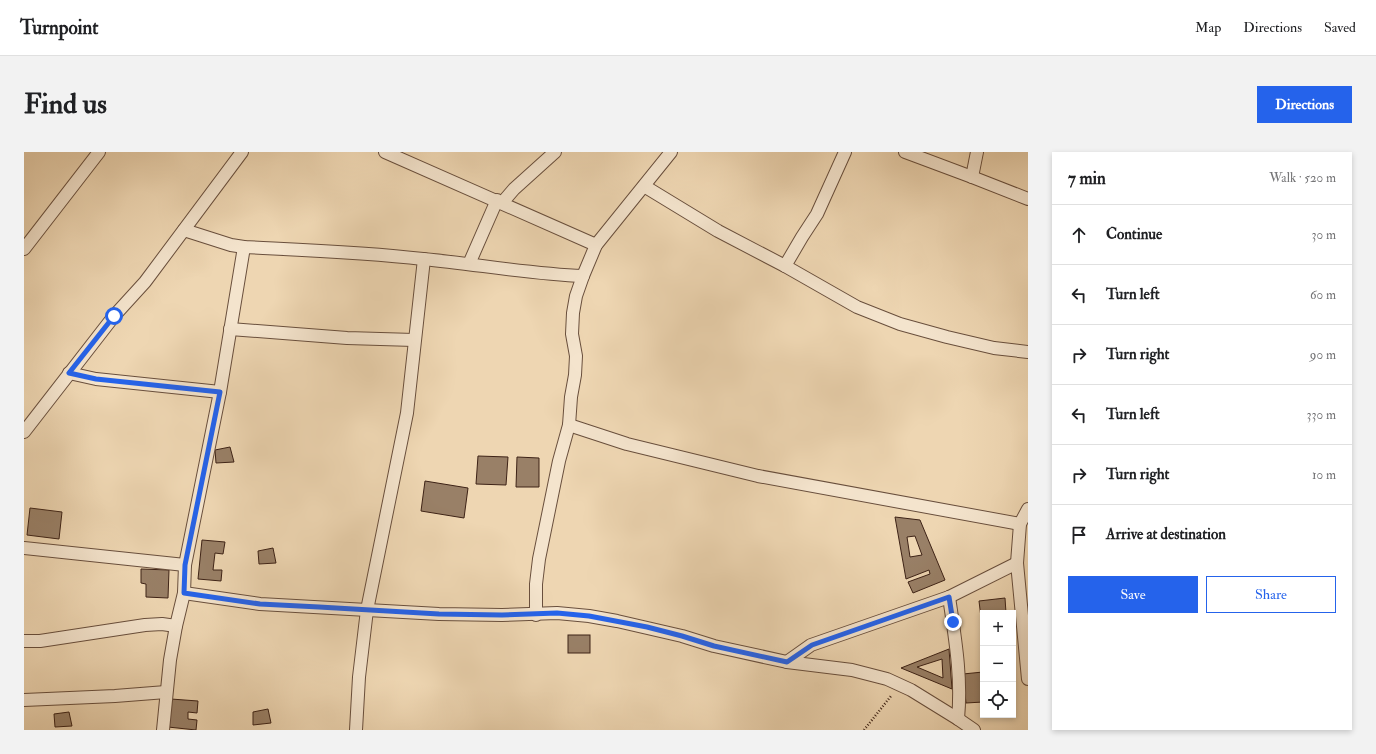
<!DOCTYPE html>
<html lang="en">
<head>
<meta charset="utf-8">
<style>
	body { margin:0; font-family:"IM FELL Double Pica",serif; background:#f2f2f2; color:#202124 }
	.controls { position:absolute; right:12px; bottom:12px; display:grid; overflow:hidden; border-radius:0px; box-shadow:0 2px 6px #0003 }
	.controls button { width:36px; height:36px; display:grid; place-items:center; padding:0; border:0; border-bottom:1px solid #e0e0e0; background:#fff; color:#202124; font:20px sans-serif }
	.stop { position:absolute; width:12px; height:12px; margin:-9px; border:3px solid #2563eb; border-radius:50%; background:#fff }
	.stop.end { background:#2563eb; border-color:#fff; box-shadow:0 1px 4px #0008 }
	.list { margin:0; padding:0; list-style:none }
	h2 { display:flex; justify-content:space-between; align-items:center; height:52px; margin:0; padding:0 16px; font-size:17px }
	h2 small { font-size:13px; font-weight:400; color:#757577 }
	.list li { display:grid; grid-template-columns:26px 1fr auto; gap:12px; align-items:center; box-sizing:border-box; height:60px; padding:0 16px; border-top:1px solid #e0e0e0 }
	.list b { display:block; font-size:15px; white-space:nowrap }
	.list em { font-size:13px; font-style:normal; color:#757577 }
	.actions { display:flex; gap:8px; padding:12px 16px }
	.actions a { flex:1; padding:9px 0; border:1px solid #2563eb; border-radius:0px; text-align:center; font-size:14px; color:#2563eb }
	.actions .main { background:#2563eb; color:#fff }
	.icon { flex:none; width:22px; height:22px; fill:none; stroke:currentColor; stroke-width:2; stroke-linecap:round; stroke-linejoin:round }
	.map { position:relative; flex:none; width:1004px; height:578px; overflow:hidden; border-radius:0px }
	header { display:flex; align-items:center; gap:24px; box-sizing:border-box; height:56px; padding:0 20px; background:#fff; border-bottom:1px solid #e0e0e0 }
	header strong { font-size:19px }
	nav { display:flex; gap:22px; margin-inline-start:auto; font-size:14px }
	.intro { display:flex; align-items:center; justify-content:space-between; box-sizing:border-box; height:96px; padding:0 24px }
	h1 { margin:0; font-size:28px }
	.button { padding:10px 18px; border-radius:0px; background:#2563eb; color:#fff; font-size:14px; font-weight:700 }
	main { display:flex; gap:24px; padding:0 24px }
	aside { flex:1; background:#fff; border-radius:0px; box-shadow:0 2px 6px #0003 }
	.map>svg:first-child { display:block }
	.building { fill:#998067; stroke:#3d2216; fill-rule:evenodd }
	.lines { fill:none; stroke-linecap:round; stroke-linejoin:round }
	.street-casing { stroke:#694f3d; stroke-width:14 }
	.path { stroke:#3d2216; stroke-width:2.5; stroke-dasharray:1 2; stroke-linecap:butt }
	.street { stroke:#f4e4cd; stroke-width:12 }
	.route { stroke:#2563eb; stroke-width:5 }
</style>
</head>
<body>
<header>
<strong>Turnpoint</strong>
<nav><a>Map</a><a>Directions</a><a>Saved</a></nav>
</header>
<div class="intro"><h1>Find us</h1><a class="button">Directions</a></div>
<main>
<div class="map">
<svg width="1004" height="578" viewBox="0 0 1004 578">
	<rect width="100%" height="100%" fill="#eed6b2"/>
	<filter id="stains"><feTurbulence type="fractalNoise" baseFrequency=".005" numOctaves="4"/><feColorMatrix values="0 0 0 0 .2 0 0 0 0 .09 0 0 0 0 .02 0 0 0 .5 -.17"/></filter>
	<radialGradient id="worn" r=".72"><stop offset=".6" stop-color="#630" stop-opacity="0"/><stop offset="1" stop-color="#630" stop-opacity=".3"/></radialGradient>
	<g class="building">
		<path d="M206 295 210 310 192 311 191 298Z"/>
		<path d="M454 304 484 305 482 333 452 332Z"/>
		<path d="M493 305 515 306V335H492Z"/>
		<path d="M401 329 444 336 440 366 397 359Z"/>
		<path d="M6 356 38 360 35 387 3 383Z"/>
		<path d="M871 365 896 368 921 428 889 441 884 430 906 422 905 418 882 427ZM891 384 898 403 886 405 883 385Z"/>
		<path d="M178 388 201 390 199 402 191 401 189 418H198L197 429 174 427Z"/>
		<path d="M249 396 252 411 235 412 234 399Z"/>
		<path d="M117 417 145 418 144 446 122 445V432L117 431Z"/>
		<path d="M981 446 982 461H959V474H958L955 449Z"/>
		<rect x="544" y="483" width="22" height="18"/>
		<path d="M925 497 928 537 877 516ZM918 507 919 526 893 515Z"/>
		<path d="M959 520V550L942 551 939 522Z"/>
		<path d="M147 547 174 549 173 561 164 560V567L173 568 172 578 144 575Z"/>
		<path d="M244 557 247 571 229 573V560Z"/>
		<path d="M45 560 48 574 31 575 30 562Z"/>
	</g>
	<g class="lines">
		<g class="street-casing">
			<g id="street">
				<path d="M361 0 572 93"/>
				<path d="M881 0 948 25 1004 47"/>
				<path d="M948 25 953 0"/>
				<path d="M620 34 694 79 761 114 833 155 876 172 923 185 970 196 1004 200"/>
				<path d="M478 51 490 37 531 0"/>
				<path d="M160 78 207 93 220 95C280 98 340 100 399 107 452 112 505 122 559 124"/>
				<path d="M0 97 75 0"/>
				<path d="M445 112 473 48"/>
				<path d="M761 114 778 85 793 62 821 0"/>
				<path d="M206 177 323 186 390 188"/>
				<path d="M45 221 72 227 196 240"/>
				<path d="M545 273 603 292 734 324 996 372"/>
				<path d="M0 280 90 164 121 130 218 0"/>
				<path d="M1004 357 996 372 993 411 1004 527"/>
				<path d="M0 396 161 413"/>
				<path d="M160 441 236 452 415 462 478 463 533 461 565 464 593 469 658 484 690 494 763 510 828 518 863 527 887 538 934 567 950 578"/>
				<path d="M925 445C931 486 938 525 934 567"/>
				<path d="M512 463V432L515 407 535 309 545 273 547 245 551 223 552 204 548 182 549 161 552 144 559 124 572 93 647 0"/>
				<path d="M0 489H16L121 473 138 472 152 474"/>
				<path d="M763 510 787 493 925 445 993 411"/>
				<path d="M0 548 91 544 142 540"/>
				<path d="M139 578 146 508 152 474 160 441 161 413 196 240 220 95"/>
				<path d="M332 578 335 525 343 458 383 261 400 107"/>
			</g>
		</g>
		<path class="path" d="M840 578 867 544"/>
		<use href="#street" class="street"/>
	</g>
	<g class="lines">
		<path class="route" d="M90 164 45 221 72 227 196 240 161 413 160 441 236 452 295 455 415 462 478 463 533 461 565 464 623 475 658 484 690 494 763 510 788 493 925 445 929 470"/>
	</g>
	<rect width="100%" height="100%" filter="url(#stains)"/>
	<rect width="100%" height="100%" fill="url(#worn)"/>
</svg>
<div class="controls">
<button>+</button>
<button>−</button>
<button><svg class="icon" aria-label="locate" viewBox="0 0 24 24"><circle cx="12" cy="12" r="6"/><path d="M12 2v4M12 18v4M2 12h4M18 12h4"/></svg></button>
</div>
<div class="stop" style="left:90px;top:164px"></div>
<div class="stop end" style="left:929px;top:470px"></div>
</div>
<aside>
<h2>7 min<small>Walk · 520 m</small></h2>
<ul class="list">
<li><svg class="icon" aria-label="ahead" viewBox="0 0 24 24"><path d="M12 20V5M6 11l6-6 6 6"/></svg><div><b>Continue</b></div><em>30 m</em></li>
<li><svg class="icon" aria-label="left" viewBox="0 0 24 24"><path d="M17 20v-9H6M10 6l-5 5 5 5"/></svg><div><b>Turn left</b></div><em>60 m</em></li>
<li><svg class="icon" aria-label="right" viewBox="0 0 24 24"><path d="M7 20v-9h11M14 6l5 5-5 5"/></svg><div><b>Turn right</b></div><em>90 m</em></li>
<li><svg class="icon" aria-label="left" viewBox="0 0 24 24"><path d="M17 20v-9H6M10 6l-5 5 5 5"/></svg><div><b>Turn left</b></div><em>330 m</em></li>
<li><svg class="icon" aria-label="right" viewBox="0 0 24 24"><path d="M7 20v-9h11M14 6l5 5-5 5"/></svg><div><b>Turn right</b></div><em>10 m</em></li>
<li><svg class="icon" aria-label="arrive" viewBox="0 0 24 24"><path d="M6 21V4h12l-3 4 3 4H6"/></svg><div><b>Arrive at destination</b></div></li>
</ul>
<div class="actions"><a class="main">Save</a><a>Share</a></div>
</aside>
</main>
</body>
</html>
